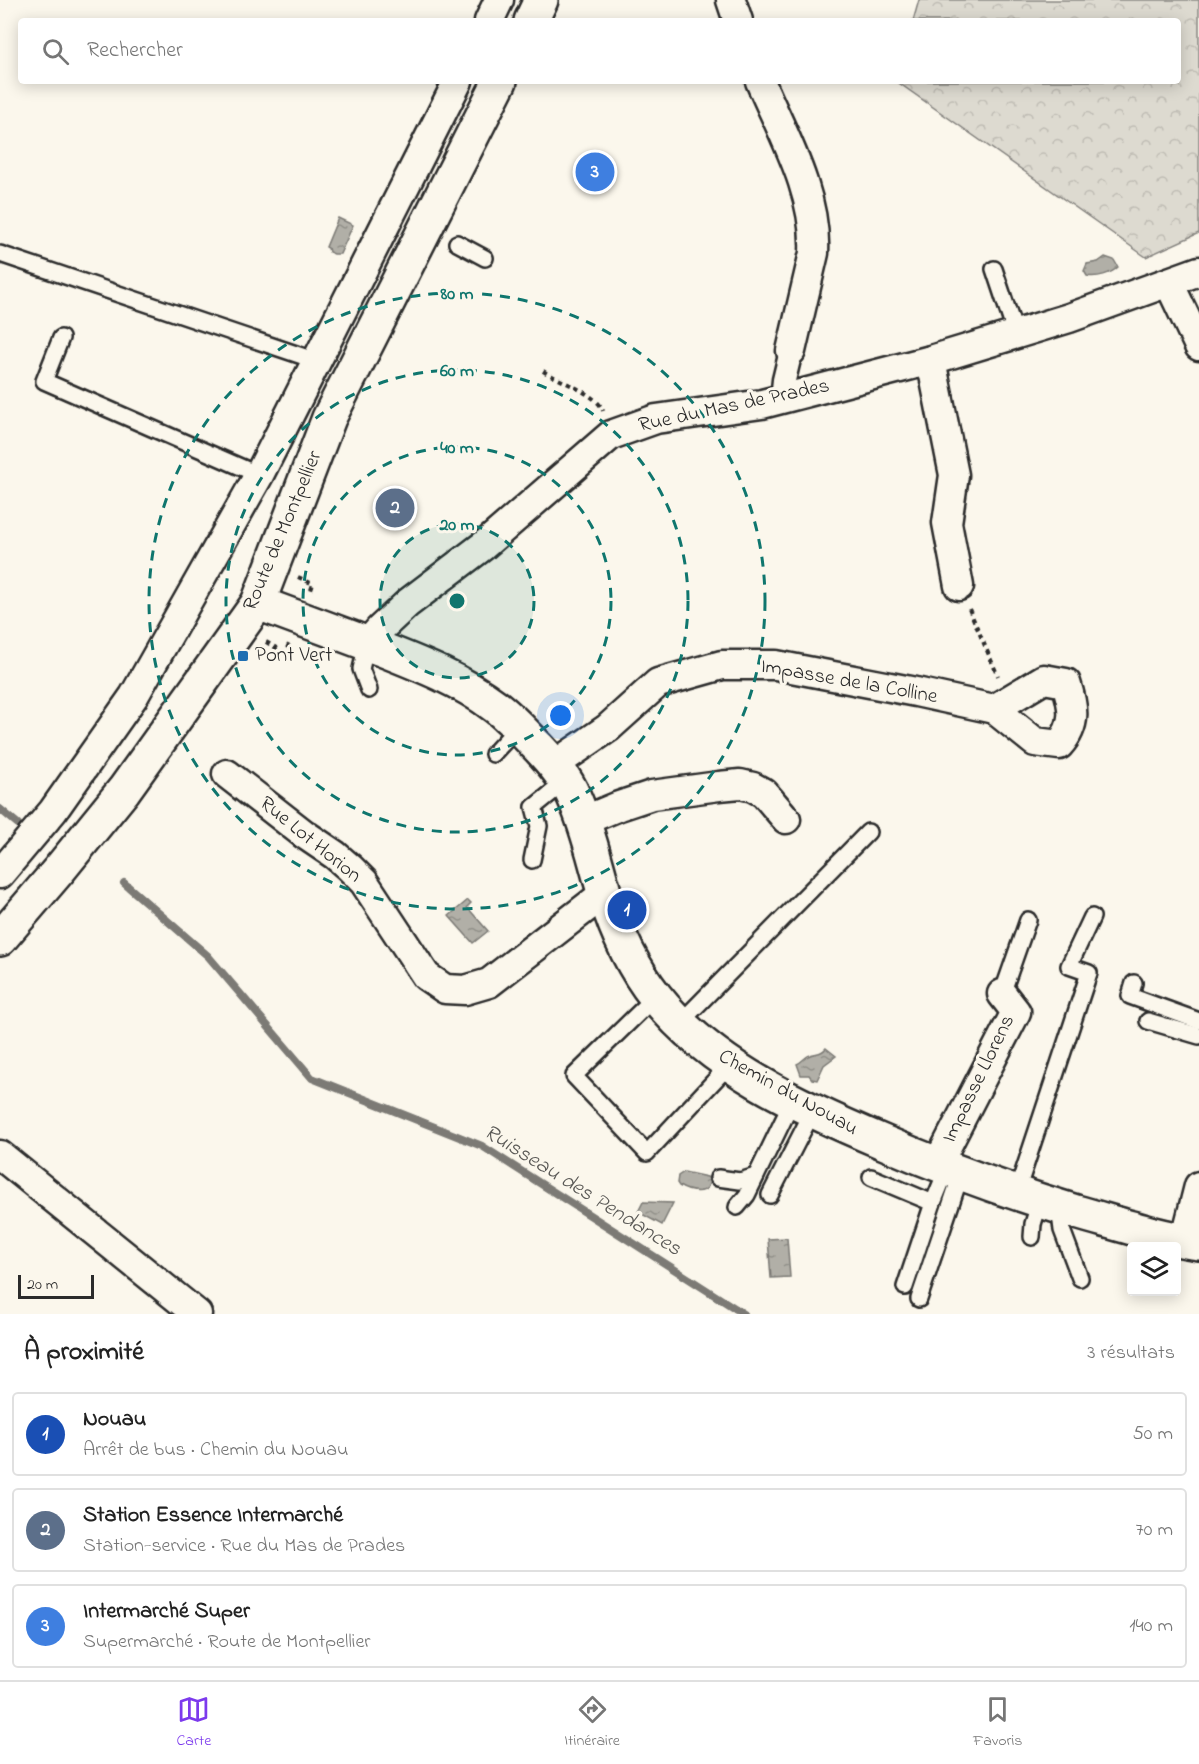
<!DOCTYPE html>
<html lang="fr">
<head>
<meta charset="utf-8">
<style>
	body { margin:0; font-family:"Indie Flower",sans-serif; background:#f6f6f6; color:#222 }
	.controls { position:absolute; right:18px; bottom:18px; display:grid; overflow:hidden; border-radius:6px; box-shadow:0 3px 15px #0003 }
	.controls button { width:54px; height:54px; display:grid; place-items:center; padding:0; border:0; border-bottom:2px solid #e0e0e0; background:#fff; color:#222; font:30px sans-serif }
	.scale { position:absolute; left:18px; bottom:15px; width:76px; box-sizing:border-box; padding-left:6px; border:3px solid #2b2b2b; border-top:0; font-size:16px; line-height:21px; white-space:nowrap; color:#2b2b2b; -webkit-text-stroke:4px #fbf7ec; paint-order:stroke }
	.you { position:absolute; left:561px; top:716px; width:21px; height:21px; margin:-15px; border:4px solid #fff; border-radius:50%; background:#1a73e8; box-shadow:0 0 0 9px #1a73e833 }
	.badge { display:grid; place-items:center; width:39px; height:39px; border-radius:50%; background:#7c3aed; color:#fff; font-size:20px; font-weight:700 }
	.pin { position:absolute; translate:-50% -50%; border:3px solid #fff; box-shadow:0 2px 6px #0006 }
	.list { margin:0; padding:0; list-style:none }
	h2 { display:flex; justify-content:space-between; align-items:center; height:78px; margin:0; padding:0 24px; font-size:26px }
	h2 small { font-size:20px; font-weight:400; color:#767676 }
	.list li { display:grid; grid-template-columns:39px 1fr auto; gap:18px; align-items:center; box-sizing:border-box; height:84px; margin:0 12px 12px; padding:0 12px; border:2px solid #e0e0e0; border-radius:6px }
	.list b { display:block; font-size:22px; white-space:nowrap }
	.list p { margin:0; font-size:20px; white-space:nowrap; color:#767676 }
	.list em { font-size:20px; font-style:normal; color:#767676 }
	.icon { flex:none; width:33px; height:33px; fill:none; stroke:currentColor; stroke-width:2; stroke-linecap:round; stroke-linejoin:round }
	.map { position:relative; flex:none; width:1199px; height:1314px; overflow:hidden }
	.search { position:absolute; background:#fff; box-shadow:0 3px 15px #0003; left:18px; right:18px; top:18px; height:66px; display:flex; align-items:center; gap:15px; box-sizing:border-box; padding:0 21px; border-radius:6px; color:#767676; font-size:22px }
	.sheet { height:366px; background:#fff }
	nav { display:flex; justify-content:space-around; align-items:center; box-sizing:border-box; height:84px; border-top:2px solid #e0e0e0; background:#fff; font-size:16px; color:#767676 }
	nav a { display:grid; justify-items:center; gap:3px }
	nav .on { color:#7c3aed }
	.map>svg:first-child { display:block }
	.forest { fill:url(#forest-crowns); stroke:#84827e; stroke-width:1.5 }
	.water { fill:url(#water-ripples); stroke:#7b7a75; stroke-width:1.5 }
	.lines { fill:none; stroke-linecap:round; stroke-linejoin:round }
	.stream { stroke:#7b7a75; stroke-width:8 }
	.service-casing { stroke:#2b2b2b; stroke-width:20 }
	.pedestrian-casing { stroke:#2b2b2b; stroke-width:27 }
	.minor-casing { stroke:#2b2b2b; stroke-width:33 }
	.tertiary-casing { stroke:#2b2b2b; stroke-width:38 }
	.secondary-casing { stroke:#2b2b2b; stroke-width:38 }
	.path { stroke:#2b2b2b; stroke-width:4; stroke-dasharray:4.5 4.5; stroke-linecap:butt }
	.service { stroke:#fbf7ec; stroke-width:15 }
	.pedestrian { stroke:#fbf7ec; stroke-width:22 }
	.minor { stroke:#fbf7ec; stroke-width:28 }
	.tertiary { stroke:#fbf7ec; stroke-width:33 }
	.secondary { stroke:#fbf7ec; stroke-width:33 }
	.ring { fill:none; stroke:#0f766e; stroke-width:3; stroke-dasharray:10 8 }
	.poi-dot { fill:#1f6fb2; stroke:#fbf7ec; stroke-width:2 }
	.labels { text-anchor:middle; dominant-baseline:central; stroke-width:6; stroke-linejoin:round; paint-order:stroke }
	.street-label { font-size:21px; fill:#2b2b2b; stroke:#fbf7ec }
	.poi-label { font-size:21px; fill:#2b2b2b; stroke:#fbf7ec; text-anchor:start }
	.water-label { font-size:22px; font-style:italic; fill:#5a5956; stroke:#fbf7ec }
	.centre { fill:#0f766e; stroke:#fbf7ec; stroke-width:3 }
	.ring-label { font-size:18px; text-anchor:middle; font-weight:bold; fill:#0f766e; stroke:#fbf7ec; stroke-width:6; stroke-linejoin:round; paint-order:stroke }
</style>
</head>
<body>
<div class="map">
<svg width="1199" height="1314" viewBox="0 0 1199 1314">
	<defs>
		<pattern id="forest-crowns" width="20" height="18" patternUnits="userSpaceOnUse" patternTransform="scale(1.5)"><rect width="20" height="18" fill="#dddad0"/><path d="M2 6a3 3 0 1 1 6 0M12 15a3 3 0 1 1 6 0" fill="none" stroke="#bebbb3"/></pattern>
		<pattern id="water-ripples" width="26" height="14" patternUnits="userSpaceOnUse" patternTransform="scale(1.5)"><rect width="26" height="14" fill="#b1afa7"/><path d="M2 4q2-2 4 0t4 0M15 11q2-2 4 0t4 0" fill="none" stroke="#908f88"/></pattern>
	</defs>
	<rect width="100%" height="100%" fill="#fbf7ec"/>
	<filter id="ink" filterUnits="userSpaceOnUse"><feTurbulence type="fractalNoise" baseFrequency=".0167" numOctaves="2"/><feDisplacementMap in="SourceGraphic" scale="12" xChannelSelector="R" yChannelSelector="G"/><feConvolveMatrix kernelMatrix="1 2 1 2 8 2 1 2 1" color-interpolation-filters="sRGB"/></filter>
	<g filter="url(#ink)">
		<path class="forest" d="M919 0H1199V233L1146 257 896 81H1178V21H913Z"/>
		<g class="water">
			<path d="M338 218 353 225 340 254H334L329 252 328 248 326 247Z"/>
			<path d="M1105 257 1114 260 1118 267C1111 274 1097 278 1087 276L1084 271 1087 264 1098 262Z"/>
			<path d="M468 900 471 903 467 907 488 931 473 943 449 916Z"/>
			<path d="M826 1048 836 1056 824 1065 817 1080 812 1079 809 1075H801L797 1064C802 1062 804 1058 808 1056 816 1052 821 1055 826 1048Z"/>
			<path d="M684 1172 707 1177 709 1179C711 1197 689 1192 679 1186L677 1183 678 1176Z"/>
			<path d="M643 1202 673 1203 662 1225 638 1212Z"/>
			<path d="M787 1238 790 1277 771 1278 768 1239Z"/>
		</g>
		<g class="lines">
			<g class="stream">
				<path d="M0 809 18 824"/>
				<path d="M124 883 208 956 312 1078 482 1146 744 1314"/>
			</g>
			<g class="service-casing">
				<g id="service">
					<path d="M457 243 485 258"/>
					<path d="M0 254 317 361"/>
					<path d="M994 269 1016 335"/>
					<path d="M61 338 44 381 259 475"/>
					<path d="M367 644 361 669 369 690"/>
					<path d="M493 754 518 727"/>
					<path d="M532 860 539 826 534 807 566 781"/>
					<path d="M1134 983 1130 996 1199 1021"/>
					<path d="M1002 994 1028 920"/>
					<path d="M656 996 574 1076 647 1153 730 1064"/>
					<path d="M1148 1021 1199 1036"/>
					<path d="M680 1023 868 832"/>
					<path d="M871 1177 933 1203 947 1169"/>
					<path d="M718 1178 740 1181 756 1176"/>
					<path d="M1016 1194 1089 973 1069 966 1092 917"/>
					<path d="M770 1195 813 1111"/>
					<path d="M1059 1206 1062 1230 1080 1278"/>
					<path d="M737 1207 747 1195 793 1100"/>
					<path d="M1032 1237 1033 1224 1040 1201"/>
					<path d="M905 1287 933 1203"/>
					<path d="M919 1299 961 1174"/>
				</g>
			</g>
			<g class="pedestrian-casing">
				<path id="pedestrian" d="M782 399 784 380 791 351"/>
			</g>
			<g class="minor-casing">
				<g id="minor">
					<path d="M731 0 738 21"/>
					<path d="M489 21 499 0"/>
					<path d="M760 81C783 135 817 193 814 253L791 351"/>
					<path d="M1169 283 1199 346"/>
					<path d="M931 360 954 475 947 523 959 586"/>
					<path d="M367 644 380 629 408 603 483 546 611 435 656 419 762 404 931 360 1069 318 1199 271"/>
					<path d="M554 765 608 728 658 683 722 665H776L916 692 994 709 1035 742 1059 745C1077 725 1074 707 1066 683L1044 679 994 709"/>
					<path d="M227 774 304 834 335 855 350 868 364 882 426 976 445 989 465 990 489 983 605 893"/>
					<path d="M583 821 619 806 652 795 719 786 740 784 753 787 764 793 786 819"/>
					<path d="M0 874 53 811 134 696 259 475 458 81"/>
					<path d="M0 1155 197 1314"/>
					<path d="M937 1165 1016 1012 1002 994"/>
					<path d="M1185 1241 1199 1186"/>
				</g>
			</g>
			<g class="tertiary-casing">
				<path id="tertiary" d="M258 603C295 617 333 631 371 645 414 662 458 678 495 706 511 718 525 734 539 748 553 763 566 778 574 797 588 828 595 862 605 895 616 931 632 967 656 997 711 1067 802 1108 883 1142 946 1169 1010 1192 1076 1212 1116 1223 1157 1237 1199 1243"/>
			</g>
			<g class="secondary-casing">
				<g id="secondary">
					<path d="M531 21 541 0"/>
					<path d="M0 939 59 870 124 790 258 603 329 418 500 81"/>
				</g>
			</g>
			<g class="path">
				<path d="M543 371C559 381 598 394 603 411"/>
				<path d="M298 577 313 584 310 593"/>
				<path d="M969 609 998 676"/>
				<path d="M266 642 285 653 289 644"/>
			</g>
			<use href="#service" class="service"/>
			<use href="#pedestrian" class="pedestrian"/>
			<use href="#minor" class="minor"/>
			<use href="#tertiary" class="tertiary"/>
			<use href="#secondary" class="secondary"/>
		</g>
	</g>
	<circle cx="457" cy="601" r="77" fill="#0f766e" fill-opacity=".12"/>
	<g class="ring">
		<circle cx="457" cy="601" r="77"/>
		<circle cx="457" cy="601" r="154"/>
		<circle cx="457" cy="601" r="231"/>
		<circle cx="457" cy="601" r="308"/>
	</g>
	<rect class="poi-dot" x="237" y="650" width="12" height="12" rx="3"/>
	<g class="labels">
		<g class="street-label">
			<text transform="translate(734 406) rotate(-12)">Rue du Mas de Prades</text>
			<text transform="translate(283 531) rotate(-67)">Route de Montpellier</text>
			<text transform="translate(849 682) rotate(10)">Impasse de la Colline</text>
			<text transform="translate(310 840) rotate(39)">Rue Lot Horion</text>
			<text transform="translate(979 1079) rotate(-64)">Impasse Llorens</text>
			<text transform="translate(788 1093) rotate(29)">Chemin du Nouau</text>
		</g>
		<g class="poi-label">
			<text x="255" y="656">Pont Vert</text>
		</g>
		<g class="water-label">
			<text transform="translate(582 1191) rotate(32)">Ruisseau des Pendances</text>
		</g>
	</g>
	<circle cx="457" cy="601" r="9" class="centre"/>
	<g class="ring-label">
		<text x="457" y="299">80 m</text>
		<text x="457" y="376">60 m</text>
		<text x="457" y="453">40 m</text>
		<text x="457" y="530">20 m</text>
	</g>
</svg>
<div class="controls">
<button><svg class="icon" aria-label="layers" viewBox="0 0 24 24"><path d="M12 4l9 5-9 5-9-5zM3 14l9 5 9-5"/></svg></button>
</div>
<div class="scale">20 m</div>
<div class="you"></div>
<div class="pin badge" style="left:627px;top:910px;background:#1a4fb4">1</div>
<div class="pin badge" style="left:395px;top:508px;background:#5c6f8a">2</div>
<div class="pin badge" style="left:595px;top:172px;background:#3f7fe0">3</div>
<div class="search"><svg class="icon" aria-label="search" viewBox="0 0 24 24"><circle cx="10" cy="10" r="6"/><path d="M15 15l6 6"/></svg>Rechercher</div>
</div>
<section class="sheet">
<h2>À proximité<small>3 résultats</small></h2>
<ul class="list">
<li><span class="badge" style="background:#1a4fb4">1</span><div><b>Nouau</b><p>Arrêt de bus · Chemin du Nouau</p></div><em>50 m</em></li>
<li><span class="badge" style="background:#5c6f8a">2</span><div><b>Station Essence Intermarché</b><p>Station-service · Rue du Mas de Prades</p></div><em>70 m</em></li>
<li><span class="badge" style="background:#3f7fe0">3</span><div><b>Intermarché Super</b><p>Supermarché · Route de Montpellier</p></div><em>140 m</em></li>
</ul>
</section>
<nav>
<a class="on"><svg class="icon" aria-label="map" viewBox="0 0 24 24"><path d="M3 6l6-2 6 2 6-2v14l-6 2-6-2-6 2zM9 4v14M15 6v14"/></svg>Carte</a>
<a><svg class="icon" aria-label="directions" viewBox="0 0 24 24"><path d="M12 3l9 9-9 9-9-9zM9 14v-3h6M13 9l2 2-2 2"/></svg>Itinéraire</a>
<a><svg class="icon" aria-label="saved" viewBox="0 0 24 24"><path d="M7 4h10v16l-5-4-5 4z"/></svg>Favoris</a>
</nav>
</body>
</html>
